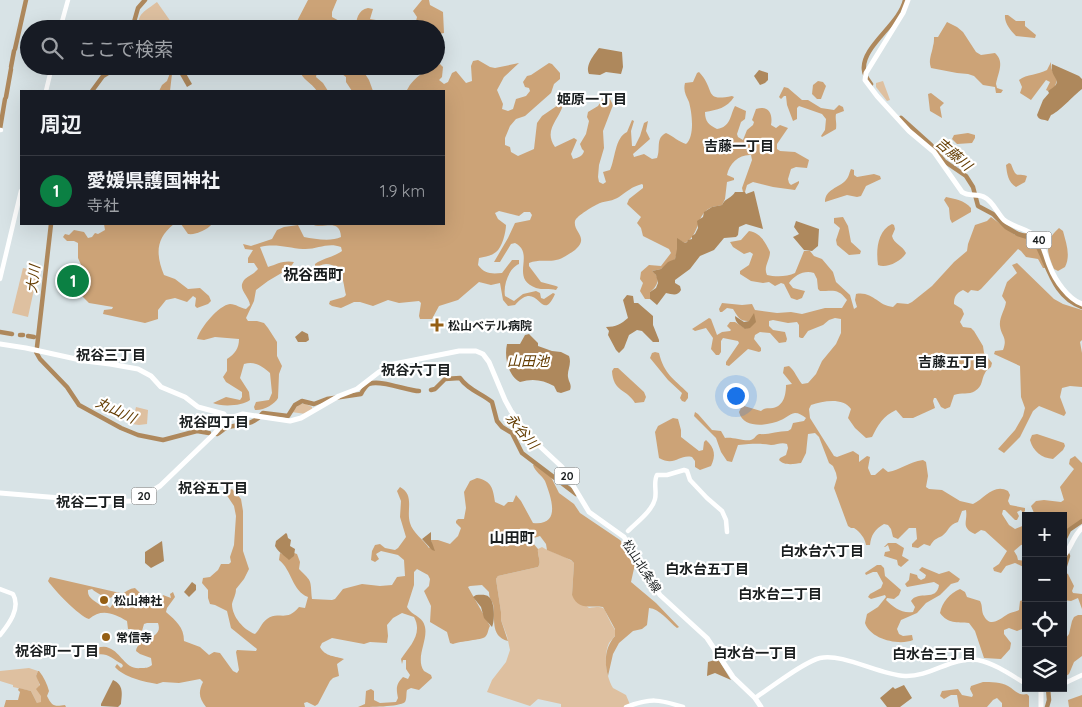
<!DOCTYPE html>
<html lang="ja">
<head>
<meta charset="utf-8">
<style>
	body { margin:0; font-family:Quicksand,"Noto Sans JP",sans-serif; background:#20242c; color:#f1f3f6 }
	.controls { position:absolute; right:15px; bottom:15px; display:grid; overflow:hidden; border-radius:0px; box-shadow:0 5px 20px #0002 }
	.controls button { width:45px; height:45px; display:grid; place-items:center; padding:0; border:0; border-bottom:1px solid #363941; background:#171b24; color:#f1f3f6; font:25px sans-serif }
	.you { position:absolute; left:735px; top:395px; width:18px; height:18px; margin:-12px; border:4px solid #fff; border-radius:50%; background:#1a73e8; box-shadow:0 0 0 8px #1a73e833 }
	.badge { display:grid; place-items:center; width:32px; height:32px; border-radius:50%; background:#0b8043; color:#fff; font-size:16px; font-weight:700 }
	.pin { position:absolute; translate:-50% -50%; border:2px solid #fff; box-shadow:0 1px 5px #0006 }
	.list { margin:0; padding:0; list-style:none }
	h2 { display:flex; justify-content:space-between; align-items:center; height:65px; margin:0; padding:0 20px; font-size:21px }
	h2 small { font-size:16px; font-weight:400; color:#9ea1a6 }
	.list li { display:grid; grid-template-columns:32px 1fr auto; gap:15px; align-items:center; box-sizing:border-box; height:70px; padding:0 20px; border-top:1px solid #363941 }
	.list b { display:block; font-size:19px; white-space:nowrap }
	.list p { margin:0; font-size:16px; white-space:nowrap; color:#9ea1a6 }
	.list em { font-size:16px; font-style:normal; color:#9ea1a6 }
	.icon { flex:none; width:28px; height:28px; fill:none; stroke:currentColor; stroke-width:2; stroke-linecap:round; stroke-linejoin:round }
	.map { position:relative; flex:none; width:1082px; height:707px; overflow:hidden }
	.search { position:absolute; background:#171b24; box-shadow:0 5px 20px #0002; left:20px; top:20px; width:425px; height:55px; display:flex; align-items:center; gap:12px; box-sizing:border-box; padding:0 18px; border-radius:28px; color:#9ea1a6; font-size:19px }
	.panel { position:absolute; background:#171b24; box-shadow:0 5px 20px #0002; left:20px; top:90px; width:425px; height:135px; border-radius:0px }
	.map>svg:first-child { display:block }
	.green { fill:#dec0a0 }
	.forest { fill:#cca377 }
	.water { fill:#ae885c }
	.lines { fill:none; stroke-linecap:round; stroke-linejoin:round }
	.river { stroke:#ae885c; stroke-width:4.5 }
	.secondary { stroke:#fff; stroke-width:4.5 }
	.primary { stroke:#fff; stroke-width:5 }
	.poi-dot { fill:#945f15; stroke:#fff; stroke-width:2 }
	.labels { text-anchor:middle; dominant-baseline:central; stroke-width:4.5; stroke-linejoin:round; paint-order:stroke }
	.shield { fill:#fff; stroke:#5f6262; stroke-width:1 }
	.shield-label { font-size:11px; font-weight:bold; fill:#1a1e1f }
	.poi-label { font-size:12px; font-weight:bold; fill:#1a1e1f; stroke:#fff; text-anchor:start }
	.street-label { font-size:12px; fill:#1a1e1f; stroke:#fff }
	.neighbourhood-label { font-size:14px; font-weight:bold; fill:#1a1e1f; stroke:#fff }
	.water-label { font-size:14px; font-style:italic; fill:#643d03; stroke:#fff }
	.quarter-label { font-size:15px; font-weight:bold; fill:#1a1e1f; stroke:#fff }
</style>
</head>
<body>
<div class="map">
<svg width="1082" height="707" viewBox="0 0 1082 707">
	<rect width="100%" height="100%" fill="#d8e3e6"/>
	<g class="green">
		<path d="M157 2 176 29H139C136 13 146 11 157 2Z"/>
		<path d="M883 81 890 100 887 101 876 87V83Z"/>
		<path d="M23 268 38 271 28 317 12 313Z"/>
		<path d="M300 404H306L312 407V411L306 414 291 412Z"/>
		<path d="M136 407 148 410 147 424 139 425 132 424Z"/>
		<path d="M542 547C550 552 569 557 574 563L572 595 589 608C607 605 603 608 610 621 612 626 615 628 616 633 615 637 612 639 609 643 603 656 606 676 613 688L626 695 631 707H561V704L538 699 530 706 487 692 492 680 506 662 510 650 507 636 501 620V612L496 579 498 576 538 567C542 561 537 556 538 549Z"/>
		<path d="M29 668 38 671 36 676C40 681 42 697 41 703H37L31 691 13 687V685L0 681V671Z"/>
	</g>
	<g class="forest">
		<path d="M308 0H337L332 12V17L343 23 348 29H290L293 28 295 25Z"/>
		<path d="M422 0H429L430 5 443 12 444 33 439 34 436 29H387L416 21 417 17 413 11Z"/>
		<path d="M368 8 373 9 370 19 376 20 375 29H357C355 20 358 10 368 8Z"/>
		<path d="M1005 15H1008L1016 21H1025V26L1036 35 1035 38 1016 36C1011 31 1004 23 1005 15Z"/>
		<path d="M947 22 957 27 963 32 976 52 981 55 995 53C1005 62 998 73 996 84L997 88 1003 90 1001 93H996L995 87 983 85 974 76 968 74 957 73 931 68C928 59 932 54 933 46 934 43 934 40 934 37H938Z"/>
		<path d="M478 60 490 67 495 68 519 63 504 77 497 90 503 104 502 109 508 111 513 109 516 99 526 96 530 91 529 88 525 87 523 82 527 76 531 75 549 63 552 64 560 73V79L554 84 551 93 525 116 516 119 510 126 505 138V145L510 147 511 152 518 156 534 149 537 123 542 116 561 103 563 105C559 120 543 130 555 147L574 138 577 140 571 154 573 159C578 158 583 156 584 151L582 149 580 144 586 134 589 121 587 117 588 112 598 106 605 95H608L613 105 603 131 604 148 599 165 598 177 599 182 603 184 606 182 603 172 610 170C615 160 615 137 627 132L632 120 634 121 631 131 632 146H635L640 136 644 123 648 121 646 131 650 139 633 154 634 157 644 154 652 159 657 158C661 149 655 138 666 133 673 136 679 142 686 144 695 136 692 113 689 102 686 95 683 91 685 83L693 82 697 73 699 72C716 90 703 102 732 96L734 97C727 108 717 110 705 112 705 122 709 125 717 129 731 127 730 115 735 106L746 111 745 119 741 122 737 134 738 137 743 140 747 130 753 125 754 122 752 120 756 109C769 105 773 114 771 125L776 128 780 125 788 128 777 144V149L780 151 795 152 809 160 807 168 796 167 791 169 788 179 789 183 791 185 799 181V183L795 190 773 187 753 182 747 185 745 192H743L742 188 752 160 751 155C740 154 729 163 727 175L734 178V180L727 182 725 199 722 205C719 206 714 206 710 208 696 215 700 235 685 243L677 239 678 249 675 259 661 269 652 271C661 277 658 286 650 292V299H645L640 291 643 283 640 279 641 272 649 265 661 266 671 253 669 249 643 236 641 228 637 223 641 217 627 204 629 199 643 188V185L642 184C631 187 628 191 619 197 613 201 606 201 600 203 595 205 576 216 575 221 573 232 589 237 576 249 573 252 560 260 556 260 546 262 539 259 529 263V266L541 282 556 286 558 287 556 290C550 288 542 290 536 288 509 278 536 254 515 243L511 244 500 262H494L508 238 515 223 530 220 532 215 530 212H524L519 216 499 211 495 213 498 219 506 225C506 232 502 248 496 252 491 256 485 257 479 258L478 265C485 274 491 274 502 273L512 260H519V264C509 268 503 285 505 296L514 301 523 294 536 291 540 293 541 298 544 299 553 293 555 294C541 326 539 277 515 305L508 306 503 300 500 283 491 285 479 282 458 300 439 306 432 319H420L419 316 421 303 419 301 399 303 388 300 373 306 360 302H354L341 308 332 306 329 304 330 301 344 297 346 295C343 282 343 265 326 264 322 264 318 267 315 268V264C323 258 334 257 342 251L341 247C327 242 317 250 303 249 288 248 276 243 260 247L268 267C277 264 284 260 294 262L290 268 268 281 256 290 254 301 246 318 248 321H257L264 323 268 328 277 342V356L282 366 279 374 278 398C275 404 263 411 255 410L254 407 256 402 269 400 272 393 270 373C262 366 255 361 244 364L240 378 249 392 250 400C243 406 221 407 213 403L226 397 240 400 242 397V392L226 382 223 377 227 371V359C235 354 239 348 239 339L215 337 204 340 197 339C200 328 219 305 230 304 236 304 240 308 246 309L250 305C249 295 236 289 245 279 249 275 254 274 258 269L254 263H248V258L253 250 245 249 243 244 251 246 272 239 277 230 284 227 298 225 304 237C315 239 331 242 341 237 340 217 323 230 311 224H444V91H408L407 90C414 76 427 70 440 64L443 67 442 77 439 80 444 84 448 82 452 73 456 71 466 83 472 81 471 66 473 61Z"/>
		<path d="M1051 62V68L1057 80 1054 89 1048 91 1046 90 1050 82 1046 80 1031 100 1020 93 1022 87 1019 80C1027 74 1038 75 1047 70Z"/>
		<path d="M301 66H360L369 80 373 91H352L346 82V77L342 74H334L321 69 317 72 316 77 323 83 328 91H317C311 82 302 80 299 69Z"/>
		<path d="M170 73 172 74 170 91H159L162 85 167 81Z"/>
		<path d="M818 81 823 82 826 86 821 99H817L812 94 813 85Z"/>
		<path d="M784 87 788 88 802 100H808L821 108 834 110 839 105 843 107 844 111 836 114C835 119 837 123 836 129L822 137 821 136 825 130 826 119 822 114 799 106 797 108V119L793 121 787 105 786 96H784L781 99 779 97Z"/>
		<path d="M931 93 944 103 940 107 942 118 930 111 928 94Z"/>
		<path d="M968 133 975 135V138L972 143 957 144 952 139 954 135Z"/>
		<path d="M1009 163 1011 164C1017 180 1016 172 1027 176L1025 182 1016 187C1008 182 1007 174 1006 165Z"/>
		<path d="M851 169 854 170V175L857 177 874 174 880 176 881 179 866 186 861 196 857 197 847 195 825 202C825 189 839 188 846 180 849 177 849 173 851 169Z"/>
		<path d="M946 197C955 199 964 200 971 208V212L952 223 950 219 949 208 944 200Z"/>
		<path d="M843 217 848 226 851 242 861 251 860 254 849 255 837 245 836 240 840 228 834 223V218Z"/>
		<path d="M991 217 1015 235 1026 233 1033 237 1047 264V268H1043L1038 259 1026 257 1021 251 1018 249 981 289 978 291 971 290 968 293 963 290C956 293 954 297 954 304L962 309 964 314 960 322 963 327 971 328 974 331 983 346 984 353 992 363 991 367C989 369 986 370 985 373 981 380 983 386 975 391 969 395 961 392 954 395L950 407 945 409 941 407 936 398H934L933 401 935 408 913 418H903L896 410C883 416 878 425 872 437L866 438 855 428 848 418 851 409C843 397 823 401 811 405L809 409 810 418 834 456 837 457 853 451 859 455V462L867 456 870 457 868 468 871 475H875L883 468 888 472C901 470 908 462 923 460L926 462 928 476 926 487 929 489 942 490 960 501 973 504C985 498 994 483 1008 491L1010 495 1008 501 1010 505 1025 508V511L1023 513 1021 510 1017 512 1019 516 1017 520H1015L1005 510H1003L1002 514 1009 525 1015 529 1025 525 1026 521V544L1021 545 1014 551 1017 556 1018 560 1026 561V568L1015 563 1006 566 1001 573 994 571 993 568 999 564 1007 551 985 531 981 530 975 534C960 527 968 522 966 510L962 511 958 522C948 525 949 531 942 536 936 539 934 539 930 546L924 544 918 548 912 547V544L917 539 916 528H909L898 539 893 537 891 529 888 525 884 524C875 529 871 535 870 545H866C865 538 860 532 854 528H851L848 526 834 488 837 478 836 473 833 466 829 463 819 437 815 433 808 434 806 453 801 463C794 464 784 466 779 460L780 458 786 455 788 448 787 444C781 442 777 445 771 445 758 443 752 444 738 445L732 462 727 461 721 452 716 438 694 416 695 412 698 414 712 430 721 431 725 438C732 436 748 443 753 439 755 438 756 435 759 434 768 435 778 431 788 431L791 429 793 423 804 421 806 418C802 415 799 413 795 413 789 414 786 418 781 420 768 426 743 429 739 412L741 408 744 406 761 411C766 407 768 409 773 408 784 406 786 394 786 385L792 384 783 373 784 367 789 366C795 371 797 378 802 384L808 383 816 374 822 361 836 344 841 333V319L835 318 829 320 823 325 808 331 803 338H801L799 337V325L797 322 788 323 773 320 769 321V326L773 330 785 332 787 339 786 342 779 343 770 333 760 332 755 335 754 339 761 348V351L759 352 748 349 729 366 726 365V362L739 343 738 341 723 338 721 341V352L719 355H716L711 349 713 338 706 328 695 331 692 329 709 318 711 319 717 335 722 332 730 331 731 330 727 326 730 322H735L746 329 750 321C739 322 738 316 733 309L727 308 722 312H720L719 309 722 303 742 305 752 304 755 310 777 313 791 312 802 314 825 308H842L847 300C838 288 833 291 820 291L818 289 817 279 814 273C804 270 795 275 789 283L793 288 805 291 802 298 797 300 791 298 784 284 781 283 775 286 769 282 763 283 751 281 740 274V271L749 265 753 254 750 252 744 254 733 247 730 242 741 240 749 231C760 233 765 241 770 252 770 260 763 267 767 275 775 277 787 277 795 273L804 251H810L814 256 822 259 833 272 836 282 850 295 854 309 857 307 855 300 856 294C873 291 878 306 893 307L897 303 908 304 912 302 932 286 954 262 967 251 968 244 975 225 987 221Z"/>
		<path d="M104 224H174C155 239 156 255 164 275L175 279 188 289 200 288 209 296 211 301 208 304 197 308 195 306 196 298 193 296 187 302 175 298 166 300 158 310V319L145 323 103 314 104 310 112 309 113 307 89 303 80 294 79 289 82 267 78 258V243L74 241H67L63 237 65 234 69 235 74 230 84 232 88 238 92 237 95 233 98 234 105 230Z"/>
		<path d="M181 224H212C207 230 196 235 188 234Z"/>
		<path d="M892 224 894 225 895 229 892 236C894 244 902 245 906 253 902 261 886 269 878 265 876 251 877 231 892 224Z"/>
		<path d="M1059 228 1063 231C1066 243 1071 255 1065 267L1058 271 1054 269C1047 252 1043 242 1059 228Z"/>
		<path d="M1017 263 1054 299 1063 304 1082 310V340L1080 342 1082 353V387L1070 386 1062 388 1060 397 1066 413 1064 416 1039 406 1033 411 1020 437 1004 453 998 449 1015 430 1023 416 1025 408 1021 397 1020 366 994 354 995 351 1003 350C1008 337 1001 336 1000 326 999 317 1005 310 1006 302L1002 296 1007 282 1017 273 1012 265Z"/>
		<path d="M655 352 659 353C664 374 674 379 688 393V398L685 402 682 401 680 398 682 393 668 380 650 358 652 353Z"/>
		<path d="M614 368H618L644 392 646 397 644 402 635 403C627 389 613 392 612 371Z"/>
		<path d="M673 418 678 419 681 430V437L699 451 703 450 704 442 706 440C715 448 716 456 711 466L700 470 695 467V461L692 457C679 454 675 467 659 458L655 432 658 426Z"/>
		<path d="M1037 434 1064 443 1065 446 1063 450 1053 459C1041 458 1033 451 1030 440L1032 435Z"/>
		<path d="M1075 456 1082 463V521C1073 526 1067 529 1063 539V516H1031L1034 513 1031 506 1036 501 1044 500 1061 502 1064 500 1060 487 1074 469 1069 464 1070 459Z"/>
		<path d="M535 464 551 477 559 493 574 504 580 513 620 540 630 552 635 564 631 582 656 603 679 627 677 628C668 621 660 609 649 608L647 625 642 629 633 631 619 643 613 654 608 676C604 662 605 647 615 636V629L603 607C591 605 578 611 572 595L574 563 571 560 547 550 546 544 540 536 534 538 532 542 538 549C537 556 542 561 538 567L498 576 496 579 501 612V620L508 641C489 636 496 617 493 604 491 599 489 598 489 592L482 585 470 586 468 587 490 626C488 629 488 635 485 637 482 640 460 641 453 644L450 643 447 632 430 622 431 606 424 591 429 586 430 579 428 575 417 569 414 572V585L407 607C412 616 423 616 425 627 428 641 415 658 424 671L431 675 432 678 419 690 411 688 407 690C406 693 407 699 405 702 399 707 369 707 358 707L365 704 366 691 371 689 374 691V700L380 703 396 702 398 698C396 688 396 684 403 677L408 679 410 675 406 669V660H403L402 664 401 659C410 646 423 634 414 617L402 613 393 618 387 625 388 636 387 643 370 642 364 644 332 638 322 643 320 647C325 657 336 656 344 659L337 664 339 676 333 678 330 681 318 704 315 706 307 702 304 703 305 707H206C199 698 198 692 203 682L200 679 179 683 163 682 157 684C145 682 123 677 115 667L117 664 121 668 123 666 122 664C111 658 107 652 95 655L94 652 83 649 79 645C84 644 91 648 97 648 101 647 105 646 109 648 122 653 125 670 141 668 146 668 148 668 152 665L151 658 140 654 136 651C138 636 164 640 158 623H147L144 624 142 631 128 629 127 621C114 613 101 608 89 619 79 616 54 590 48 581L50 577 120 593 108 599C103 595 97 594 92 589L88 590C87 599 96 601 101 606L105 604 110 608C115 600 125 589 135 588L142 595V606L143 607 160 604 163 595 171 598 170 594 173 592 175 597 167 608 166 612C176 621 184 627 184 641L200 647 209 655 214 652 220 653 233 671 237 673 239 670 236 652 237 650 256 651 257 649 231 628 227 611 215 605 210 604 208 598V590L202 583 203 578 210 577 218 570 221 564H229L231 562 230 557 234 545 236 516 234 506 226 494 227 491 232 489 241 499 243 511V551L249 569 244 579 236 589C236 595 233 599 232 604 232 617 244 630 255 634 260 630 261 623 267 619 278 610 286 623 299 607L305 608 308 597C292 591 292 570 279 560L280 553 291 558 294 553 297 554 300 562 299 569C313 583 310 579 312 599L332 600 335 599 343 589 362 584 380 586 392 585 397 577 405 576 404 560 398 555 381 551 376 554 379 559 375 562 371 560 372 551 375 545 380 544 385 548 395 550 398 548 406 537 400 517 401 501 397 491 400 487C415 495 406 510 410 523 412 532 424 540 429 548L432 545 431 540H438L450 544 458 536 461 528 456 523V521L458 519H464L466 508 464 492 470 481 477 478C492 481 493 489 495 502L504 506 508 502H513L516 495 521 501 533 523C562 526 551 497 545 481 542 475 535 472 533 465Z"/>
		<path d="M888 543H896L904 548 902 556 909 560 901 567 898 565 897 560 884 556 885 552 890 551 888 545 885 547H884Z"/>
		<path d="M877 565H881L884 568 885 576 901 590 899 595 894 599 887 598 886 600C893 607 902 614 913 612L915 607 911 601C918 590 937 602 939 585L934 582 907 587 905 584 909 580 910 573 917 575 918 578 921 580 925 578 926 575 919 570 922 567 939 574 949 571 960 579 958 582 951 584 940 595 926 603 917 613 901 620 897 629 899 634 903 636 912 635 913 640C899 646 870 639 865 623L867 614 878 607 886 597 885 595 871 599 868 597 870 594 881 588 883 583 877 572H873L866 575 865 573Z"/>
		<path d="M1066 573 1068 574 1074 586 1072 591 1073 593 1082 594V609L1078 598 1071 601 1063 600V577Z"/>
		<path d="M960 589 965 592 967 597 980 601C983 606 981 611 984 616 990 628 1000 619 1008 614 1011 612 1015 612 1019 610L1020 601 1023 600 1026 603V615L1022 629 1017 631 1009 628 1004 630V634L1011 643 1010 649 1001 659 984 658 975 631 969 623C957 622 948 624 940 613 942 602 950 593 960 589Z"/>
		<path d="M1078 615H1082V656L1074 662 1069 674 1063 678V642L1069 634 1072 621 1074 617Z"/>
		<path d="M38 671H39C44 677 47 684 49 691L47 696C52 706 54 707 65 705L66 707H4L6 700H18L20 692 18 690 19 688 31 691 37 703 41 702V696L36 689 40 685 36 676Z"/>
		<path d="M983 682C990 682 1002 682 1008 686 1015 690 1018 696 1027 694L1029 696V707H1002V703L997 698 993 700 987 707H959L957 695H951L944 699 940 696 942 691 958 689 962 695 972 697 973 695 970 689 971 686Z"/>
		<path d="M1082 695V707H1069L1068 700Z"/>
	</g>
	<g class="water">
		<path d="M599 48 622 52 623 67 621 74 606 72 600 75 589 74C585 65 594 55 599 48Z"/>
		<path d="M1052 64 1079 76 1082 79V89C1074 95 1058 113 1051 115L1048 121C1044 119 1039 121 1037 115L1043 100 1049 93 1048 91C1067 80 1049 79 1052 64Z"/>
		<path d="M184 70 192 84 187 87 179 73Z"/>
		<path d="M759 70 768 73V80L765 83 760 85 754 76Z"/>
		<path d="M754 191 763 229 746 224 739 227 738 235 736 237 724 238 714 250 700 256 690 269 675 280V283L680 286 681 290C677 297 672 294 666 293L657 305 650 299V292L656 288 658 283 656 275 652 271 661 269 668 262 675 259 677 249V238L685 243 687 242 688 240 692 239V236L695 234 698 228 697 221 703 217 704 212 712 207 722 205C725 198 732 198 735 192H745L746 194Z"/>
		<path d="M796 221 819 229 818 246 812 251 804 250 793 237 799 234 794 227Z"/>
		<path d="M627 295 633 296 634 303H638L653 316V325L659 340V342H653L642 331 637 330 629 335 624 348 619 353 616 350 608 335 609 331 606 327C616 327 621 324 628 318L623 300Z"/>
		<path d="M754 313 756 322 750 328 745 329C740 325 735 323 735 316L744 322 749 321Z"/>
		<path d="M302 331 308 334 309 340 306 342H298L295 337Z"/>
		<path d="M529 334 538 343V346L552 351 561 352 569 356C572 364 567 370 568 377 569 383 572 384 570 390L561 393 557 392 554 386C543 380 533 378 520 382 508 376 504 357 507 344H520L525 335Z"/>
		<path d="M431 532V540L435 551 432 550 422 539Z"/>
		<path d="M286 533 287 534 288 538 291 540 290 546 295 549 294 556 289 560C284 555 279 553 275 546L276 541Z"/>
		<path d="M162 541 164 561 151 568 145 563V552Z"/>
		<path d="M192 582 196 585V590L189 597 184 592Z"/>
		<path d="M476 595C480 595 486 594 489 597 495 602 495 621 492 627L484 618 481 607 473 597Z"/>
		<path d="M718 659 731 680 715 673 707 676 708 662Z"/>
		<path d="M113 680C124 685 122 694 121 704L118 707 101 706V704Z"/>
		<path d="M904 685 912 698 900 707H887L880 698 893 687 895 689Z"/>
	</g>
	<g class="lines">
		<g class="river">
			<path d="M132 29 138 8 145 0"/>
			<path d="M15 49 26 0"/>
			<path d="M11 67 14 51"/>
			<path d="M871 84C868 80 864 75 864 70 861 47 900 24 905 0"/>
			<path d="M92 91 103 76 119 66"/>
			<path d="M6 97 11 69"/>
			<path d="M901 118 931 145 944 161 966 176 973 187 978 206 993 214 1006 227 1018 234 1034 239C1048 263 1052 297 1082 307"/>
			<path d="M0 129 5 99"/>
			<path d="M0 332 12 334"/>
			<path d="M20 335H23"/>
			<path d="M28 336 34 337"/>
			<path d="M37 347 51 224"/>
			<path d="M36 352 40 359 67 387 79 405 121 428 138 435 163 440 197 431 209 433"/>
			<path d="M431 390 435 389 445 379 460 378C468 390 481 393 492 402L497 421 502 427 512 433 522 453 576 494"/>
			<path d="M217 434C220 433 223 429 226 428 240 423 252 427 263 413L288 416 295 405 302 401 314 404 327 399 361 394C363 390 366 386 369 384 380 379 408 391 419 391"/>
			<path d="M1063 542 1069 530 1082 521"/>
			<path d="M1063 545 1068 556 1063 572"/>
			<path d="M1047 707 1049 700 1048 688"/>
		</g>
		<g class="secondary">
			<path d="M60 29 68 0"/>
			<path d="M46 91 52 66"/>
			<path d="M0 130H1"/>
			<path d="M0 279 21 191"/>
			<path d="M628 531C637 522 652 511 655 499 657 491 653 482 657 475H667L684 470 687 471 690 480 707 498 722 511 726 520 727 532"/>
			<path d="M0 589 13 594C21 608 9 624 0 635"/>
			<path d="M1063 684 1082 675"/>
			<path d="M1033 688 1041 690 1051 688"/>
			<path d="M755 698C769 689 805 661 820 658 844 653 879 675 905 676 931 677 952 656 978 660 996 664 1011 675 1026 684"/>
			<path d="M626 707C651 698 658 699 683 707"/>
		</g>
		<g class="primary">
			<path d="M908 0 903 13 866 73 865 80 877 96 909 131 934 152 962 192C969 197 977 193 984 197 993 201 997 213 1004 220 1014 228 1030 229 1038 238 1044 246 1046 258 1050 267 1055 280 1068 299 1082 304"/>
			<path d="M0 344 26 348 85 361 110 364 138 369 151 376 161 387 185 397 198 407 224 414 227 419"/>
			<path d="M0 493 109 502 131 501 145 495 160 486 215 433 227 419 243 414 290 421 301 418 339 396 357 389 379 372 394 364 459 351H476L483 354 489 362 505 400 511 411 532 439 562 467 589 512 624 537 660 595 707 638 733 677 755 698 761 707"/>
			<path d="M1063 557C1071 548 1073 536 1082 528"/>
			<path d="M1041 707V688"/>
		</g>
	</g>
	<g class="poi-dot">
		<path d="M434.5 317.5h5v5h5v5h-5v5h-5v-5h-5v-5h5z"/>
		<circle cx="104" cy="600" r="5"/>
		<circle cx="106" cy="637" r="5"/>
	</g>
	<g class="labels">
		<g class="shield">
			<rect x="1026.5" y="231.5" width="25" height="17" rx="4"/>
			<rect x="554.5" y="467.5" width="25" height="17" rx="4"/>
			<rect x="131.5" y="487.5" width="25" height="17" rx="4"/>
		</g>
		<g class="shield-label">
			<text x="1039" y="240">40</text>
			<text x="567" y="476">20</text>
			<text x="144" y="496">20</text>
		</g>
		<g class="poi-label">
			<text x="448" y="325">松山ベテル病院</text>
			<text x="114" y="600">松山神社</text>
			<text x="116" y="637">常信寺</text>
		</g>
		<g class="street-label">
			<text transform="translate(642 566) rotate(57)">松山北条線</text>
		</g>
		<g class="neighbourhood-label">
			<text x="592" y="99">姫原一丁目</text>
			<text x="739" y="146">吉藤一丁目</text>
			<text x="111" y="355">祝谷三丁目</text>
			<text x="953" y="362">吉藤五丁目</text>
			<text x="416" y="370">祝谷六丁目</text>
			<text x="214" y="422">祝谷四丁目</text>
			<text x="213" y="488">祝谷五丁目</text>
			<text x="91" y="502">祝谷二丁目</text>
			<text x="822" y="551">白水台六丁目</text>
			<text x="707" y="569">白水台五丁目</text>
			<text x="780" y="594">白水台二丁目</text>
			<text x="57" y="651">祝谷町一丁目</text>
			<text x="755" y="653">白水台一丁目</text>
			<text x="934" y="654">白水台三丁目</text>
		</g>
		<g class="water-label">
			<text transform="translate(954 154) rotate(41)">吉藤川</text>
			<text transform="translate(33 279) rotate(-83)">大川</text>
			<text x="528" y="361">山田池</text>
			<text transform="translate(116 410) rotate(25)">丸山川</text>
			<text transform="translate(522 431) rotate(50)">永谷川</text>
		</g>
		<g class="quarter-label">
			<text x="313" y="274">祝谷西町</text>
			<text x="512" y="537">山田町</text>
		</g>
	</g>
</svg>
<div class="controls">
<button>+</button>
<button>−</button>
<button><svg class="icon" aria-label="locate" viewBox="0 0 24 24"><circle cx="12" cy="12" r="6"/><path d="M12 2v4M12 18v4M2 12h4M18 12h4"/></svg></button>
<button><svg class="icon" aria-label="layers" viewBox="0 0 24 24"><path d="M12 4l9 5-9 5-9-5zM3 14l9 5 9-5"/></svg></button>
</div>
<div class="you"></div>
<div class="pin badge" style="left:73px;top:281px">1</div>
<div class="search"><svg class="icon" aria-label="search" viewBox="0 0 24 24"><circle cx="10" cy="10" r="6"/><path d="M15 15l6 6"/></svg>ここで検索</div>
<section class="panel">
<h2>周辺<small></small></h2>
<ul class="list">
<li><span class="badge">1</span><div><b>愛媛県護国神社</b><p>寺社</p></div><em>1.9 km</em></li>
</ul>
</section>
</div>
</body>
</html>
